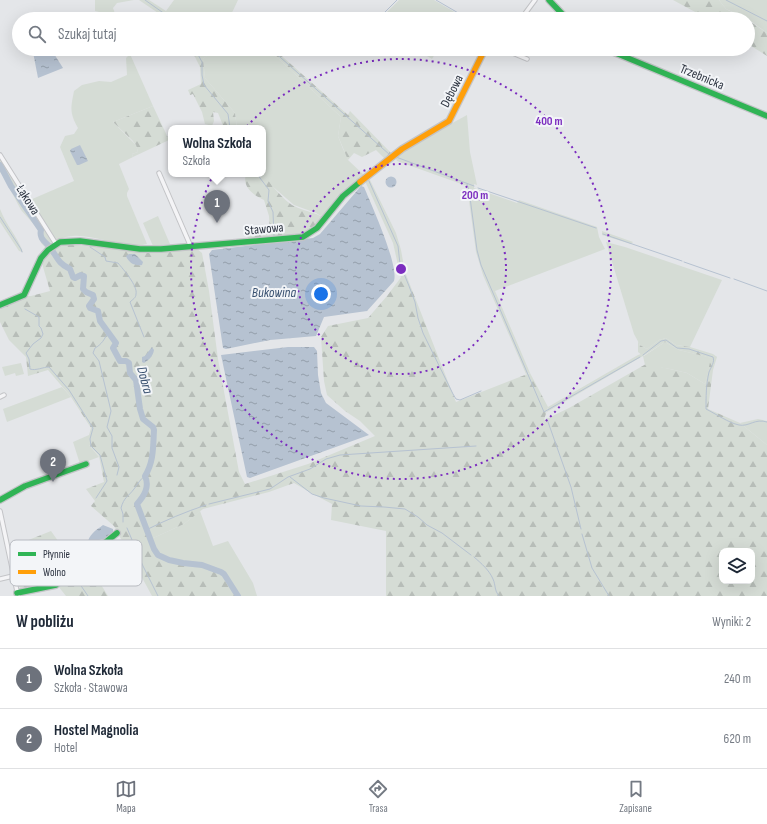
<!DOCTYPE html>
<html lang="pl">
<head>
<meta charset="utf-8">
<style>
	body { margin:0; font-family:"Sofia Sans Condensed",sans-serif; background:#f2f2f3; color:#1f2937 }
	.controls { position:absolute; right:12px; bottom:12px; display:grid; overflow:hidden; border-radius:8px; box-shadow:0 4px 16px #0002 }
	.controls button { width:36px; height:36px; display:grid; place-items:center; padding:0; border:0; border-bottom:1px solid #e0e1e3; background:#fff; color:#1f2937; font:20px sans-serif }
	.you { position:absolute; left:321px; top:294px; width:14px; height:14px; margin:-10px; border:3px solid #fff; border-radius:50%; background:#1a73e8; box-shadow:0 0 0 6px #1a73e833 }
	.badge { display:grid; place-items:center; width:26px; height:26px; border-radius:50%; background:#6d727c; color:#fff; font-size:13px; font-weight:700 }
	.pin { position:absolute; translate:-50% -33px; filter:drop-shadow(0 1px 2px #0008) }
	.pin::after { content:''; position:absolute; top:21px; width:14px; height:12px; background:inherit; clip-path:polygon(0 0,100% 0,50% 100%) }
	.popup { position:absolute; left:168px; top:125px; width:98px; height:52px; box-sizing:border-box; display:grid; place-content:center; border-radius:8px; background:#fff; filter:drop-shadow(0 1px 3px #0005); font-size:13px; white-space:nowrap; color:#747a83 }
	.popup b { font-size:15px; color:#1f2937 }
	.popup::after { content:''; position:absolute; left:50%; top:100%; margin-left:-8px; border:8px solid transparent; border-top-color:#fff }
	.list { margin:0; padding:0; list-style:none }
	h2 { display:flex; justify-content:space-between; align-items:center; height:52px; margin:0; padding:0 16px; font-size:17px }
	h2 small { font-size:13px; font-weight:400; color:#747a83 }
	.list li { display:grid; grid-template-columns:26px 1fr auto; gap:12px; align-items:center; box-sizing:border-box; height:60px; padding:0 16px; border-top:1px solid #e0e1e3 }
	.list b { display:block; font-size:15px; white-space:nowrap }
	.list p { margin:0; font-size:13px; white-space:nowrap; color:#747a83 }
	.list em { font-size:13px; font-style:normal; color:#747a83 }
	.icon { flex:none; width:22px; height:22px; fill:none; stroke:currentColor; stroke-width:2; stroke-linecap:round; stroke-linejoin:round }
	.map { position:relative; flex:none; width:767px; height:596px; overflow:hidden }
	.search { position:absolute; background:#fff; box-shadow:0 4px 16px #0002; left:12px; right:12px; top:12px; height:44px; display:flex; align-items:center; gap:10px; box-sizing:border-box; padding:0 14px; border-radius:22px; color:#747a83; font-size:15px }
	.sheet { height:172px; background:#fff }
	nav { display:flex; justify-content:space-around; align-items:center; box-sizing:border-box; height:56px; border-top:1px solid #e0e1e3; background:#fff; font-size:11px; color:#747a83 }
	nav a { display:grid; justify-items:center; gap:2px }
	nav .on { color:#6d727c }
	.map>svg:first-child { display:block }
	.green { fill:#d5dcd5 }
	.forest { fill:url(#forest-firs); fill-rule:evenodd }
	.water { fill:url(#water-ripples) }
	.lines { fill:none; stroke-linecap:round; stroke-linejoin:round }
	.stream { stroke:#b6c2d1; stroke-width:1 }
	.river { stroke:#b6c2d1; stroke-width:6 }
	.street-casing { stroke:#c3c4c7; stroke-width:5.5 }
	.fast-casing { stroke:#c3c4c7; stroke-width:8 }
	.slow-casing { stroke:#c3c4c7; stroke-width:8 }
	.street { stroke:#f4f4f6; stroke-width:3.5 }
	.fast { stroke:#30b455; stroke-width:5.5 }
	.slow { stroke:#ff9f0a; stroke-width:5.5 }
	.ring { fill:none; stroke:#7b2cbf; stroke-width:2; stroke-dasharray:2 4 }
	.labels { text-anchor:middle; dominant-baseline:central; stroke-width:4; stroke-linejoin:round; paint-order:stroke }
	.street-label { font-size:13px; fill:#2d3441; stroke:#f3f5f8 }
	.water-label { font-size:14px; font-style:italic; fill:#3a5271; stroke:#f3f5f8 }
	.key { fill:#f3f5f8; stroke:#b8bbc1; stroke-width:1 }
	.key-label { font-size:11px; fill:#2d3441 }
	.centre { fill:#7b2cbf; stroke:#f3f5f8; stroke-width:2 }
	.ring-label { font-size:12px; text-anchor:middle; font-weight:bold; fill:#7b2cbf; stroke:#f3f5f8; stroke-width:4; stroke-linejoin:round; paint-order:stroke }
</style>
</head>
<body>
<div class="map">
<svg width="767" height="596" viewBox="0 0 767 596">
	<defs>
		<pattern id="forest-firs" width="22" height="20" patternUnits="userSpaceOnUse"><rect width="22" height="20" fill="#d5dcd5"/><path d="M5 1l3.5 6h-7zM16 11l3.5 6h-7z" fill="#b7bdb8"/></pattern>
		<pattern id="water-ripples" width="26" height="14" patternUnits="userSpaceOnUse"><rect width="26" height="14" fill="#b6c2d1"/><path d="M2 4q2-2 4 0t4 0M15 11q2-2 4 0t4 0" fill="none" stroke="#949eab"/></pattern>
	</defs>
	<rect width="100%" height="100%" fill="#e4e6e9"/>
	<g class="green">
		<path d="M95 0H134L117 3 113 8 117 19H97L103 13 95 11Z"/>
		<path d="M139 0H149L166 11 174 0H238L229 19H176L168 15 164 17Z"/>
		<path d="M399 0H434L463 17 462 19H380Z"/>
		<path d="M719 0H767V33L748 19 726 9Z"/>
		<path d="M415 49H438L432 59Z"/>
		<path d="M269 50 341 117 338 136 343 149 347 156 348 160 365 176 324 218 316 213 294 205 271 185 263 174V128H237L235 113 205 78 203 59 209 54Z"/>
		<path d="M130 54 153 106 113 122 136 145 138 152 132 154 133 157 119 164 129 189 127 193V196L147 244C128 250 93 234 73 236 67 236 60 239 54 241L30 200 74 181 60 147 65 136 74 134 78 128C69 112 71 107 74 91L82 85 99 81 111 82 127 75 126 58Z"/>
		<path d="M467 115 470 152 477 185 474 184V188L517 203 519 200 597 227 599 237 605 249 495 291 530 373 526 374 483 275 476 252 467 186 397 161 395 157 427 137Z"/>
		<path d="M0 159 26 202 51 240 52 245 46 248 41 243 38 229 21 210 1 172 0 173Z"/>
		<path d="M369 178 396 233 401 250 405 272 401 278 393 243 365 181Z"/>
		<path d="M0 209C6 225 17 236 23 252L19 251 0 222Z"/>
		<path d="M158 216 170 244 153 246 143 223Z"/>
		<path d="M602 231 633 242 631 244 602 235Z"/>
		<path d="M606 242 625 247 722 280 690 347 676 345 666 338 659 340 647 349 640 345 634 334Z"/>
		<path d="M665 342 679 350 712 358 705 384 687 373 670 369 645 365 643 356 547 412 548 407 638 355 641 354 644 356Z"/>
		<path d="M21 363 24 374 16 376 15 373 5 376 2 367Z"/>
		<path d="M62 387 71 397 7 422 3 409Z"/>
		<path d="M758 419 767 421V445L740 423Z"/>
		<path d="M89 435V445L99 457 80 464 73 442Z"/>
		<path d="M200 511 213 546 228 541 253 583 257 596H239L225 572 202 564 184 562 163 555 158 552 151 539 184 524Z"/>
	</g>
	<g class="forest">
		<path d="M673 0H719L726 9 746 19H708Z"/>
		<path d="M748 20 767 33V56L748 44Z"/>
		<path d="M191 49H200L202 51 211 53 203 59 205 78 235 113 237 128H224L218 113 213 112 214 121 212 126 205 124 202 112 193 94 190 95 188 90 201 84 200 67Z"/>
		<path d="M269 50H275L348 115 350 111 391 153 386 160 376 150 362 157 354 153 348 160 338 136 341 117Z"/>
		<path d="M153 106 169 140 133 157 132 154 138 152 136 145 132 140 113 122Z"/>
		<path d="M246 174H263C270 183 284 201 294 206 304 211 315 212 324 218L317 227 303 235 248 239 246 232 270 234 269 216 264 200C253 195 242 187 246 174Z"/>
		<path d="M65 244 137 251 196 248 202 253 209 291 218 359 239 472 245 484 308 464 375 436 360 421 345 411 327 395 324 381 321 337 328 326 368 318 387 296 405 272 456 402 530 373 548 407 544 420 569 408 646 364 670 369 687 373 705 384 711 358 679 350 665 342 643 356 638 352V341L640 345 647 349 659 340 666 338 676 345 690 347 713 354 717 357 713 370 708 409 740 423 767 445V596H386V531L331 520 332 504 311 493 294 483 269 492 203 509 184 524 149 540C152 545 154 552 158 556 176 569 206 560 223 575 228 580 232 590 236 596H152L114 526 91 506 95 501 86 489 104 482 99 456 89 445V435L91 428 71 397 48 370 28 376 26 357 9 340 0 322V307L24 296H31L50 291 41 260C48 253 55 246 65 244ZM722 551H752V581H722Z"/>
		<path d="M51 531 61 545 56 551 60 559 70 567C54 589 47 586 22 591L19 586 11 547Z"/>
		<path d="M87 562 108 596H66L58 586 72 573Z"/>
	</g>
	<g class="water">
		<path d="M38 49H51L63 68 38 78 33 52Z"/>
		<path d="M80 145 88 161 79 165H77L70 151 71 149Z"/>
		<circle cx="391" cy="182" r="5.5"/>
		<path d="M361 186 364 187C371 204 399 265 394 281L367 311 324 317 316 336 270 340 226 349 223 348 209 254 212 250 313 238 320 234Z"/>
		<path d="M129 254H135L143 262 142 265C134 266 129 263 126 256Z"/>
		<path d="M152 347 154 350C153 356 149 360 144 363L142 362V357L145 356Z"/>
		<path d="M288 347H314L317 351 318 375 321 393 326 403 369 435 250 478 247 477 221 355Z"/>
		<path d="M103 525 113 529V533L105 539 99 540 89 547 87 545C89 534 95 531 103 525Z"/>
	</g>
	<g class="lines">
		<g class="stream">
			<path d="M145 0 172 19"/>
			<path d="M436 0 460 14"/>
			<path d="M726 0 767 21"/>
			<path d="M378 19 397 0"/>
			<path d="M195 49 202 62V75L204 85 228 114 230 128"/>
			<path d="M271 49 390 155"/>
			<path d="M198 55 213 52 265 49"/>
			<path d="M396 157 474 186"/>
			<path d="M257 174 269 190 268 201 273 212 274 236"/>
			<path d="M369 181 398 246 400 264 409 286 415 302 418 318 423 333 453 394 456 399 460 400 481 391"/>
			<path d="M467 184 469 190 477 250 481 265 544 412 640 357"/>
			<path d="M478 188 596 228"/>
			<path d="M0 217 21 249 22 252"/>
			<path d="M603 234 682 261"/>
			<path d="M90 247 105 257 106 261 118 263C123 269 138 286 136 294 136 298 133 299 130 302L144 337"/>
			<path d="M684 262 730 278"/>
			<path d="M734 279 767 291"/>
			<path d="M25 309 39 317V326L41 328 43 334 41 338 33 344 26 353 29 359 30 369C36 371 43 367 49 367L69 390 93 428 90 439 91 446 100 455 107 481 96 498"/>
			<path d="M108 332C105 339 101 345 95 348L93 353 99 361 111 411 107 427 112 436V448L119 467 117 475"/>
			<path d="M643 355 661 341 666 340 677 348 689 349 713 357C715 362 711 367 709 372 706 385 706 397 706 409 716 414 729 423 739 425 749 427 755 418 767 422"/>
			<path d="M547 419 571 487 581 529"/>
			<path d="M290 477 312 494 324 498 361 506 384 507 405 509 418 517 427 525 442 533 471 555"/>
			<path d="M209 504 270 489 288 477 310 469 326 459 340 455 476 446"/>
			<path d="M123 522V514L121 508C124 497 128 497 134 489 138 484 140 479 145 476"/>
			<path d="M127 528 143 566 158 596"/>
			<path d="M146 530C166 520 185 512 206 505"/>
			<path d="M582 534 592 568 609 596"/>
			<path d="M474 557C482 564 489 570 493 579 496 586 494 590 499 596"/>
			<path d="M73 574 88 596"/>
		</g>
		<path class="river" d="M0 165 11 186 41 230C39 238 44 241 49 246 57 256 57 263 70 269L73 277 75 278 81 275 84 276 83 289 86 292 93 295 94 299 89 306 90 308 98 311 100 321 116 343 113 348 120 361H126L129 363 130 373 136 380 140 409 143 419 153 427 154 430C153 446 154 462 145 476 150 487 144 496 137 504L154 549 158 555 169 560 183 563 202 565 221 572 224 574 238 596"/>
		<g class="street-casing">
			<g id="street">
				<path d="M521 19 535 0"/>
				<path d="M503 49 527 59"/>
				<path d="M0 155 56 244"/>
				<path d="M159 173 191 247"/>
				<path d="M0 397 4 395"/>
				<path d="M0 511 18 596"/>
				<path d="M0 579 13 576"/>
			</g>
		</g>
		<g class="fast-casing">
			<g id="fast">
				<path d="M549 0 567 19"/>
				<path d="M606 49 767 116"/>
				<path d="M0 305 24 295 41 258 48 250 60 242 80 241 140 249H161L303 237 317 228 343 196 360 182"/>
				<path d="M0 500 25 486 86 464"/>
				<path d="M17 593 56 585 71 570 117 533"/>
			</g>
		</g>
		<g class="slow-casing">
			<path id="slow" d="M360 182 402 149 449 121 485 49"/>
		</g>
		<use href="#street" class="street"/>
		<use href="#fast" class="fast"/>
		<use href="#slow" class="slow"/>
	</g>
	<g class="ring">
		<circle cx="401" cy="269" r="105"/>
		<circle cx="401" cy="269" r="210"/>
	</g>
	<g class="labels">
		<g class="street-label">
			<text transform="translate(702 77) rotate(23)">Trzebnicka</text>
			<text transform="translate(452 91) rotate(-63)">Dębowa</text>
			<text transform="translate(28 200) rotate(58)">Łąkowa</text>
			<text transform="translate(264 229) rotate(-5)">Stawowa</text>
		</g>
		<g class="water-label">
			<text x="274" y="292">Bukowina</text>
			<text transform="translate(145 380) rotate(75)">Dobra</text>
		</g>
	</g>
	<rect x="10" y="540" width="132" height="46" rx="6" class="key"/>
	<rect x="18" y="552" width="18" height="4" fill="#30b455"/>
	<rect x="18" y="570" width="18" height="4" fill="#ff9f0a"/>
	<g class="key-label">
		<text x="43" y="558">Płynnie</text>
		<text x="43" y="576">Wolno</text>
	</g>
	<circle cx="401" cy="269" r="6" class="centre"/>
	<g class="ring-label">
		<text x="549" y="125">400 m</text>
		<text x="475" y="199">200 m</text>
	</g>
</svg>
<div class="controls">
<button><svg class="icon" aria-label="layers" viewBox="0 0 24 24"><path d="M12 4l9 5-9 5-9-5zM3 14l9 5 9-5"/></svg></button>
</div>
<div class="you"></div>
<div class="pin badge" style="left:217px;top:223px">1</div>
<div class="popup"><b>Wolna Szkoła</b>Szkoła</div>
<div class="pin badge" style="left:53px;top:482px">2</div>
<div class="search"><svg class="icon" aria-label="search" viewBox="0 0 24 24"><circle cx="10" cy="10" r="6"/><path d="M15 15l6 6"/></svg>Szukaj tutaj</div>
</div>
<section class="sheet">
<h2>W pobliżu<small>Wyniki: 2</small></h2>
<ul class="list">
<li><span class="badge">1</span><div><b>Wolna Szkoła</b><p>Szkoła · Stawowa</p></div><em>240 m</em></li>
<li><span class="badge">2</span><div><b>Hostel Magnolia</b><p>Hotel</p></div><em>620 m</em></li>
</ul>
</section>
<nav>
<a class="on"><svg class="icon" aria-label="map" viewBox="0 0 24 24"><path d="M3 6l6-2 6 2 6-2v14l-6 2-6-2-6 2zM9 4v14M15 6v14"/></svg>Mapa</a>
<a><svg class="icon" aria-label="directions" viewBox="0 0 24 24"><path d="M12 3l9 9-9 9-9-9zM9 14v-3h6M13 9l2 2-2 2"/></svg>Trasa</a>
<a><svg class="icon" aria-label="saved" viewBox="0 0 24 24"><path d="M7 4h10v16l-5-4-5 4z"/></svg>Zapisane</a>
</nav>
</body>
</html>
